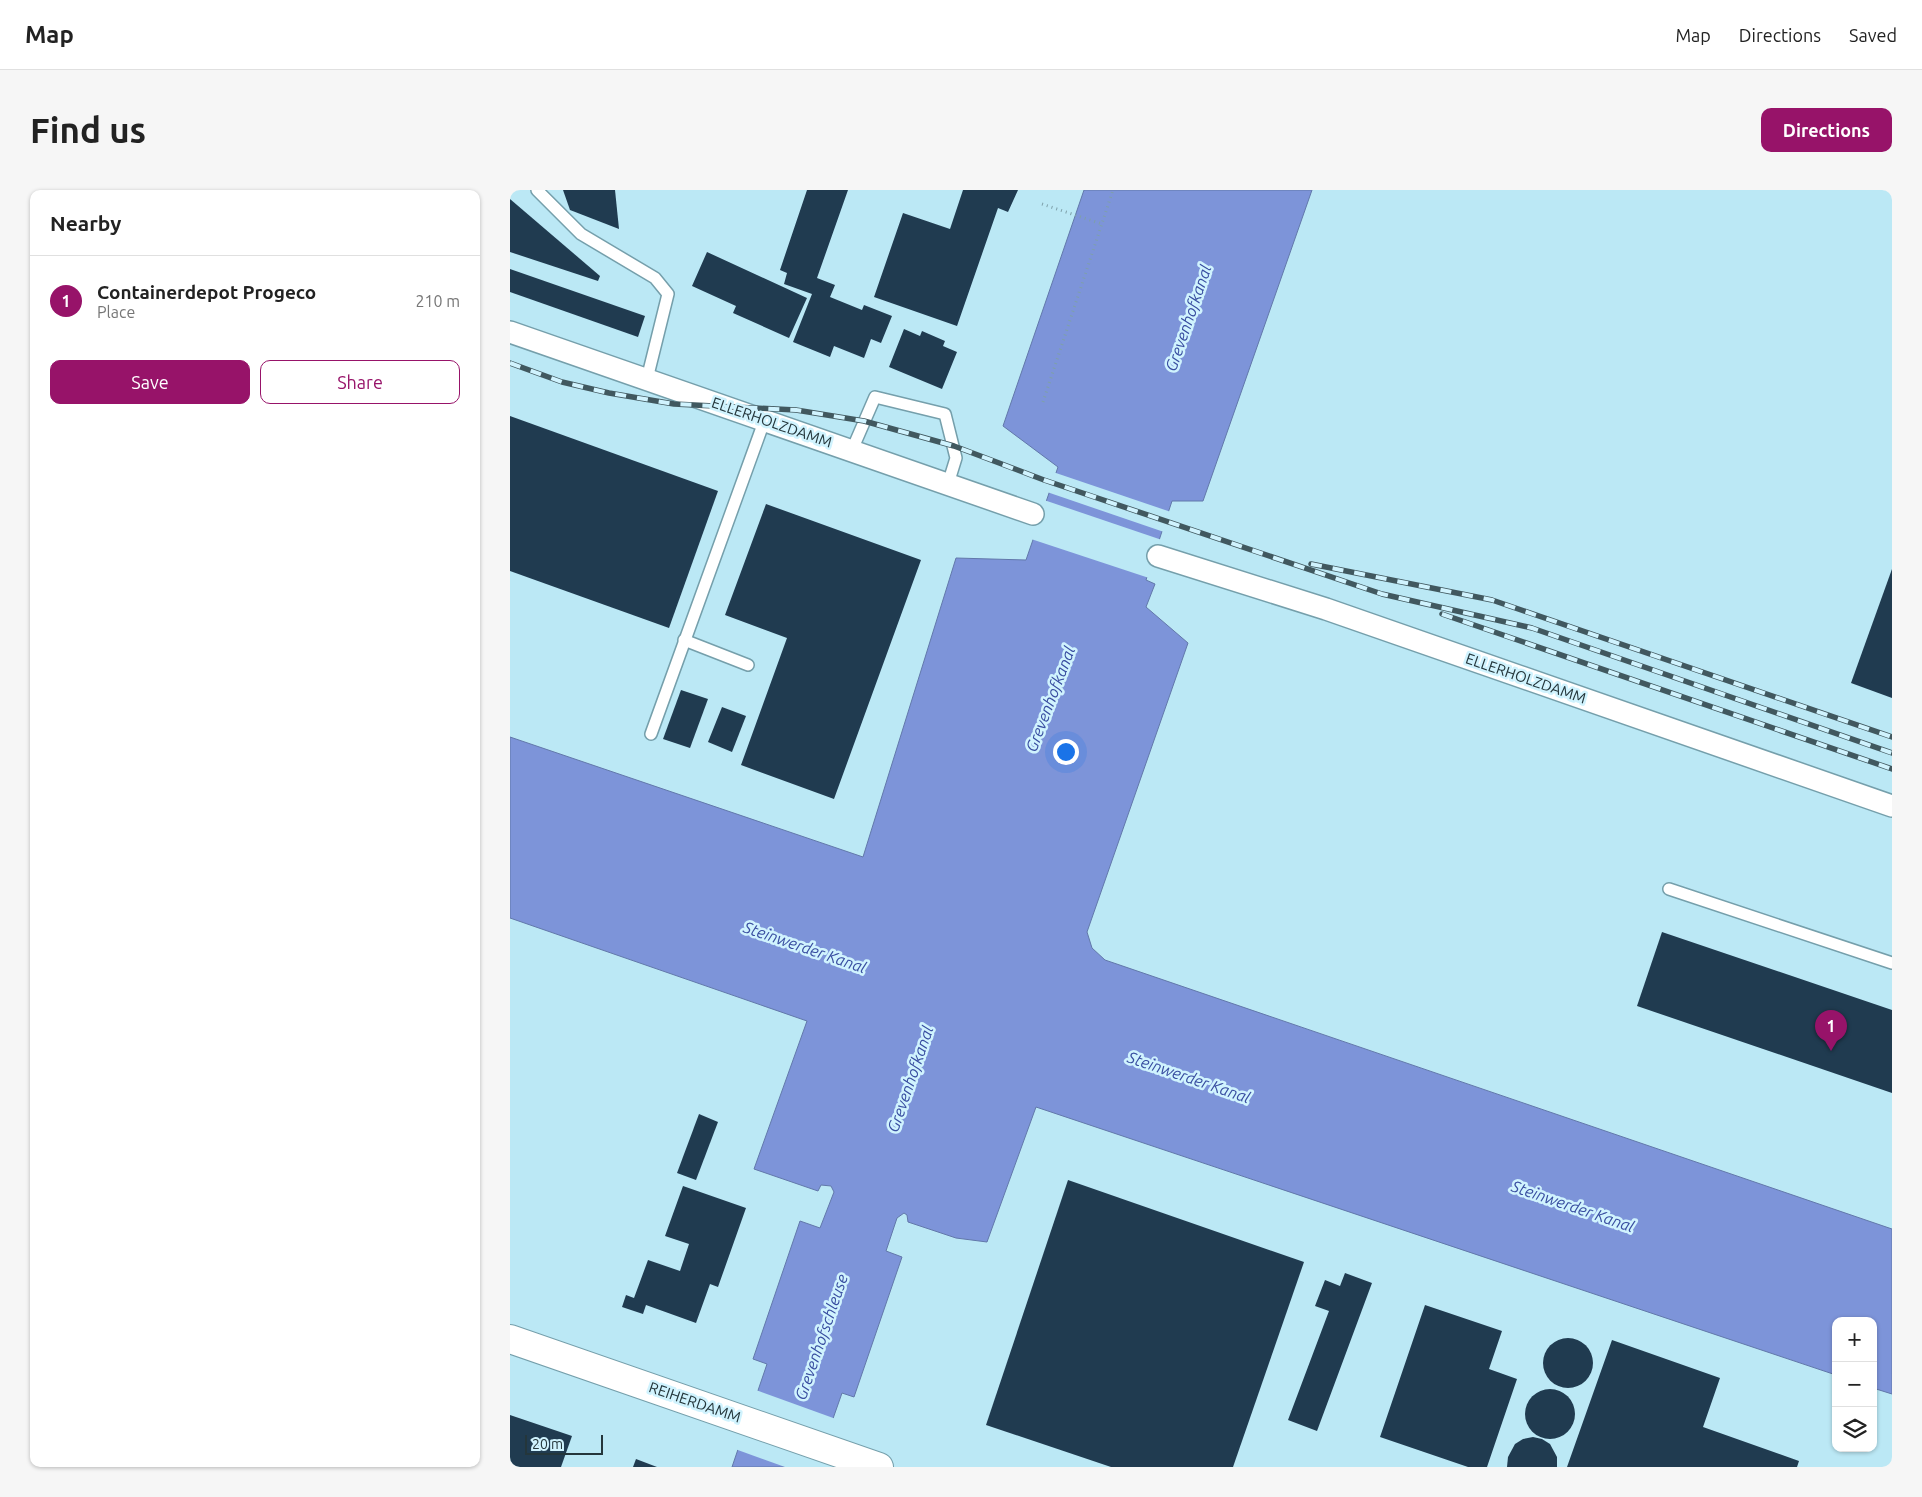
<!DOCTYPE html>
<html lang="en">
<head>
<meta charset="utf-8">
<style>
	body { margin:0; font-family:Ubuntu,sans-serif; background:#f6f6f6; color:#222 }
	.controls { position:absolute; right:15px; bottom:15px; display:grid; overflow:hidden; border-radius:10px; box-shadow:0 1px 4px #0004 }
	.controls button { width:45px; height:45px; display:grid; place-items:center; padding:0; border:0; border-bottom:1px solid #e0e0e0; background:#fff; color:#222; font:25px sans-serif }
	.scale { position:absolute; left:15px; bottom:12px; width:78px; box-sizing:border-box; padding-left:5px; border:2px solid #24363b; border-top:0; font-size:14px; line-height:18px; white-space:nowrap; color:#24363b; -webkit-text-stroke:4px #d0f3fe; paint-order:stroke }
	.you { position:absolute; left:555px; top:561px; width:18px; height:18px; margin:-12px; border:4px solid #fff; border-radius:50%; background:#1a73e8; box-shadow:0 0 0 8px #1a73e833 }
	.badge { display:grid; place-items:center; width:32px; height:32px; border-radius:50%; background:#971369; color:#fff; font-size:16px; font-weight:700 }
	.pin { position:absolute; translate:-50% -41px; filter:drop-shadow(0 1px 2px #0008) }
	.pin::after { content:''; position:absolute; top:26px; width:18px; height:15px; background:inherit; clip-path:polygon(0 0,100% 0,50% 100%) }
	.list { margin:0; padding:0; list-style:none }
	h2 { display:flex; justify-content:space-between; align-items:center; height:65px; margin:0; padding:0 20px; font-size:21px }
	h2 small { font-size:16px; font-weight:400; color:#767676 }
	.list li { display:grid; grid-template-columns:32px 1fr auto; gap:15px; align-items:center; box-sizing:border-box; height:90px; padding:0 20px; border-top:1px solid #e0e0e0 }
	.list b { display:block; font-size:19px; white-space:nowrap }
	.list p { margin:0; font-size:16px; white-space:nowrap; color:#767676 }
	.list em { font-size:16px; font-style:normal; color:#767676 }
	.actions { display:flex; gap:10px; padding:15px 20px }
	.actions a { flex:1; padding:11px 0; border:1px solid #971369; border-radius:10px; text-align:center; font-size:18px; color:#971369 }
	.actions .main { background:#971369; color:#fff }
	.icon { flex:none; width:28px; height:28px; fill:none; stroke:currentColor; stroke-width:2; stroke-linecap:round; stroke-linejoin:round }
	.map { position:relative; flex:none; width:1382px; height:1277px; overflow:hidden; border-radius:10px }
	header { display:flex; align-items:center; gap:30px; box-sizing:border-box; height:70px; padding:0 25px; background:#fff; border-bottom:1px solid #e0e0e0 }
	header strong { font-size:24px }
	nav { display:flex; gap:28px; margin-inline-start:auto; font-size:18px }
	.intro { display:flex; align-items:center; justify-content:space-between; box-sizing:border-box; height:120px; padding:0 30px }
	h1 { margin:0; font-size:35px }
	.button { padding:12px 22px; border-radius:10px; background:#971369; color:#fff; font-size:18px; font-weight:700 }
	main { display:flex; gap:30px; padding:0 30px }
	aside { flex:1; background:#fff; border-radius:10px; box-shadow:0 1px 4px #0004 }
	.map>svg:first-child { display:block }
	.water { fill:#7d94d9; stroke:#6278aa }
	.pier { fill:#bbe8f5 }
	.building { fill:#203b50 }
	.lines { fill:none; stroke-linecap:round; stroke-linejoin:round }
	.lane-casing { stroke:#759fab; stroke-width:14 }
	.street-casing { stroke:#759fab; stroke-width:24 }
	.secondary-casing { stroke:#759fab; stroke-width:30 }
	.path { stroke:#7ea0aa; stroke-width:3; stroke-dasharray:1 4; stroke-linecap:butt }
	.lane { stroke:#fff; stroke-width:11 }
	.street { stroke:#fff; stroke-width:21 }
	.secondary { stroke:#fff; stroke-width:28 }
	.rail-casing { stroke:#41585f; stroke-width:5.5 }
	.rail { stroke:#d0f3fe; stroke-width:4; stroke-dasharray:11; stroke-linecap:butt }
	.labels { text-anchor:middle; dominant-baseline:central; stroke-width:5; stroke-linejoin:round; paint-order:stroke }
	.street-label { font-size:15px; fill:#24363b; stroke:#d0f3fe }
	.water-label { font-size:16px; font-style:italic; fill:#384da0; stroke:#d0f3fe }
</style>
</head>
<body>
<header>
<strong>Map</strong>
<nav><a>Map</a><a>Directions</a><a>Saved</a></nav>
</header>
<div class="intro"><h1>Find us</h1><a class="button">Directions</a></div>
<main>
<aside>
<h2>Nearby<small></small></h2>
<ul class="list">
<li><span class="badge">1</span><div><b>Containerdepot Progeco</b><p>Place</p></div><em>210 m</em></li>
</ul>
<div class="actions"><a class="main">Save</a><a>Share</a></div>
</aside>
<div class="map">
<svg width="1382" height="1277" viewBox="0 0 1382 1277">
	<rect width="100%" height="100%" fill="#bbe8f5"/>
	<path class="water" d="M574 0H802L693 311H662L636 390 645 394 636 417 678 453 577 742 582 758 595 770 1382 1039V1204L1363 1198V1131H1326V1185L526 917 477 1052 446 1048 398 1032 397 1025 394 1023 387 1028 376 1061 392 1067 344 1207 332 1203 306 1277H222L257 1174 243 1169 290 1031 310 1038 324 1002 321 996 311 995 308 1001 244 979 297 831 0 728V547L353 667 446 368 516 370 548 277 493 236Z"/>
	<g class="pier">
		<path d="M543 282 661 322 654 342 537 302Z"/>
		<path d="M534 310 652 350 639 388 521 349Z"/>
		<path d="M246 1200 326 1229 309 1277H275L225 1259Z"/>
	</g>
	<g class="building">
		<path d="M53 0H105L109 39 60 20Z"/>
		<path d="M297 0H338L307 88 325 95 320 107 352 120 354 115 382 126 371 153 361 149 354 168 324 156 320 167 283 152 302 104 274 94 277 83 270 80Z"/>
		<path d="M453 0H508L498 22 488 18 447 136 364 107 393 23 440 39Z"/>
		<path d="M0 9 90 86 88 91 0 62Z"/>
		<path d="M197 62 297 108 279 148 223 123 226 116 182 96Z"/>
		<path d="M0 79 135 126 128 147 0 102Z"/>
		<path d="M394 139 410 146 412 141 435 151 433 156 447 162 432 199 379 177Z"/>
		<path d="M0 226 208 301 159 438 0 381Z"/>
		<path d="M256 314 411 370 324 609 231 575 277 448 215 425Z"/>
		<path d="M1382 379V508L1341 493Z"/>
		<path d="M171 500 198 509 180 558 153 549Z"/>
		<path d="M212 517 236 526 222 562 198 552Z"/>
		<path d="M1152 742 1382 820V903L1127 816Z"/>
		<path d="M189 924 208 932 186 990 167 983Z"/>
		<path d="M558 990 794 1072 723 1277H601L476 1235Z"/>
		<path d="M173 996 236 1018 208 1097 200 1094 186 1133 136 1115 133 1124 112 1117 116 1105 124 1108 138 1070 170 1081 179 1054 155 1046Z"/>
		<path d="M835 1083 862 1093 807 1241 778 1230 819 1121 805 1116 815 1090 830 1096Z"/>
		<path d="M915 1115 992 1141 979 1179 1007 1189 977 1277H958L870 1247Z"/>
		<circle cx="1058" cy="1173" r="25"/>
		<path d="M1102 1150 1210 1188 1193 1237 1289 1271 1287 1277H1057Z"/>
		<circle cx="1040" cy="1224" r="25"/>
		<path d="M0 1225 62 1246 51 1277H0Z"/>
		<path d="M1023 1247 1032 1249 1040 1254 1047 1267V1277H997L998 1267 1005 1254 1013 1249Z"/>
		<path d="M126 1269 147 1277H123Z"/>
	</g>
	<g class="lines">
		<g class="lane-casing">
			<g id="lane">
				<path d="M27 0 71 44 145 88 158 104 137 189"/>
				<path d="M342 260 365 207 435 224 446 268 438 294"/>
				<path d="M174 450 238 475"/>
				<path d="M141 544 255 229"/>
				<path d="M1159 699 1382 773"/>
			</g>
		</g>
		<g class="street-casing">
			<g id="street">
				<path d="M0 142 523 324"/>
				<path d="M648 366 816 419 1382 616"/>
			</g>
		</g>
		<g class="secondary-casing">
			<path id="secondary" d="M0 1149 369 1277"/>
		</g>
		<g class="path">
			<path d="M532 14 592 34"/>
			<path d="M533 212 603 0"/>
		</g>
		<use href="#lane" class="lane"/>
		<use href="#street" class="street"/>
		<use href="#secondary" class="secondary"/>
		<g class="rail-casing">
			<g id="rail">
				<path d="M0 173 52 192 99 203 164 214 286 220 354 231 444 256 534 290 872 404 1022 438 1382 563"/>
				<path d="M801 374 982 410 1382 547"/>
				<path d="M932 424 1382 579"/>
			</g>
		</g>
		<use href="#rail" class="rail"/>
	</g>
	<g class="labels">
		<g class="street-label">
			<text transform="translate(262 232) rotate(19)">ELLERHOLZDAMM</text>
			<text transform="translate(1016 488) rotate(19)">ELLERHOLZDAMM</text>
			<text transform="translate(185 1212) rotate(19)">REIHERDAMM</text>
		</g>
		<g class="water-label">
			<text transform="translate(678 128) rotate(-71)">Grevenhofkanal</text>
			<text transform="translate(540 509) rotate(-69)">Grevenhofkanal</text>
			<text transform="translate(295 757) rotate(19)">Steinwerder Kanal</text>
			<text transform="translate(679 887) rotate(19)">Steinwerder Kanal</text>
			<text transform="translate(400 889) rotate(-71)">Grevenhofkanal</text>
			<text transform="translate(1063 1016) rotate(19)">Steinwerder Kanal</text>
			<text transform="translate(311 1147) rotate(-71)">Grevenhofschleuse</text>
		</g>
	</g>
</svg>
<div class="controls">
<button>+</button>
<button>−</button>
<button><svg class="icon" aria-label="layers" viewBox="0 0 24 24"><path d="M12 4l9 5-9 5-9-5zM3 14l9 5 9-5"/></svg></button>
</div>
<div class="scale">20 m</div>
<div class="you"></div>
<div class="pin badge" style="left:1321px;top:861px">1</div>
</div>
</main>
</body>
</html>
